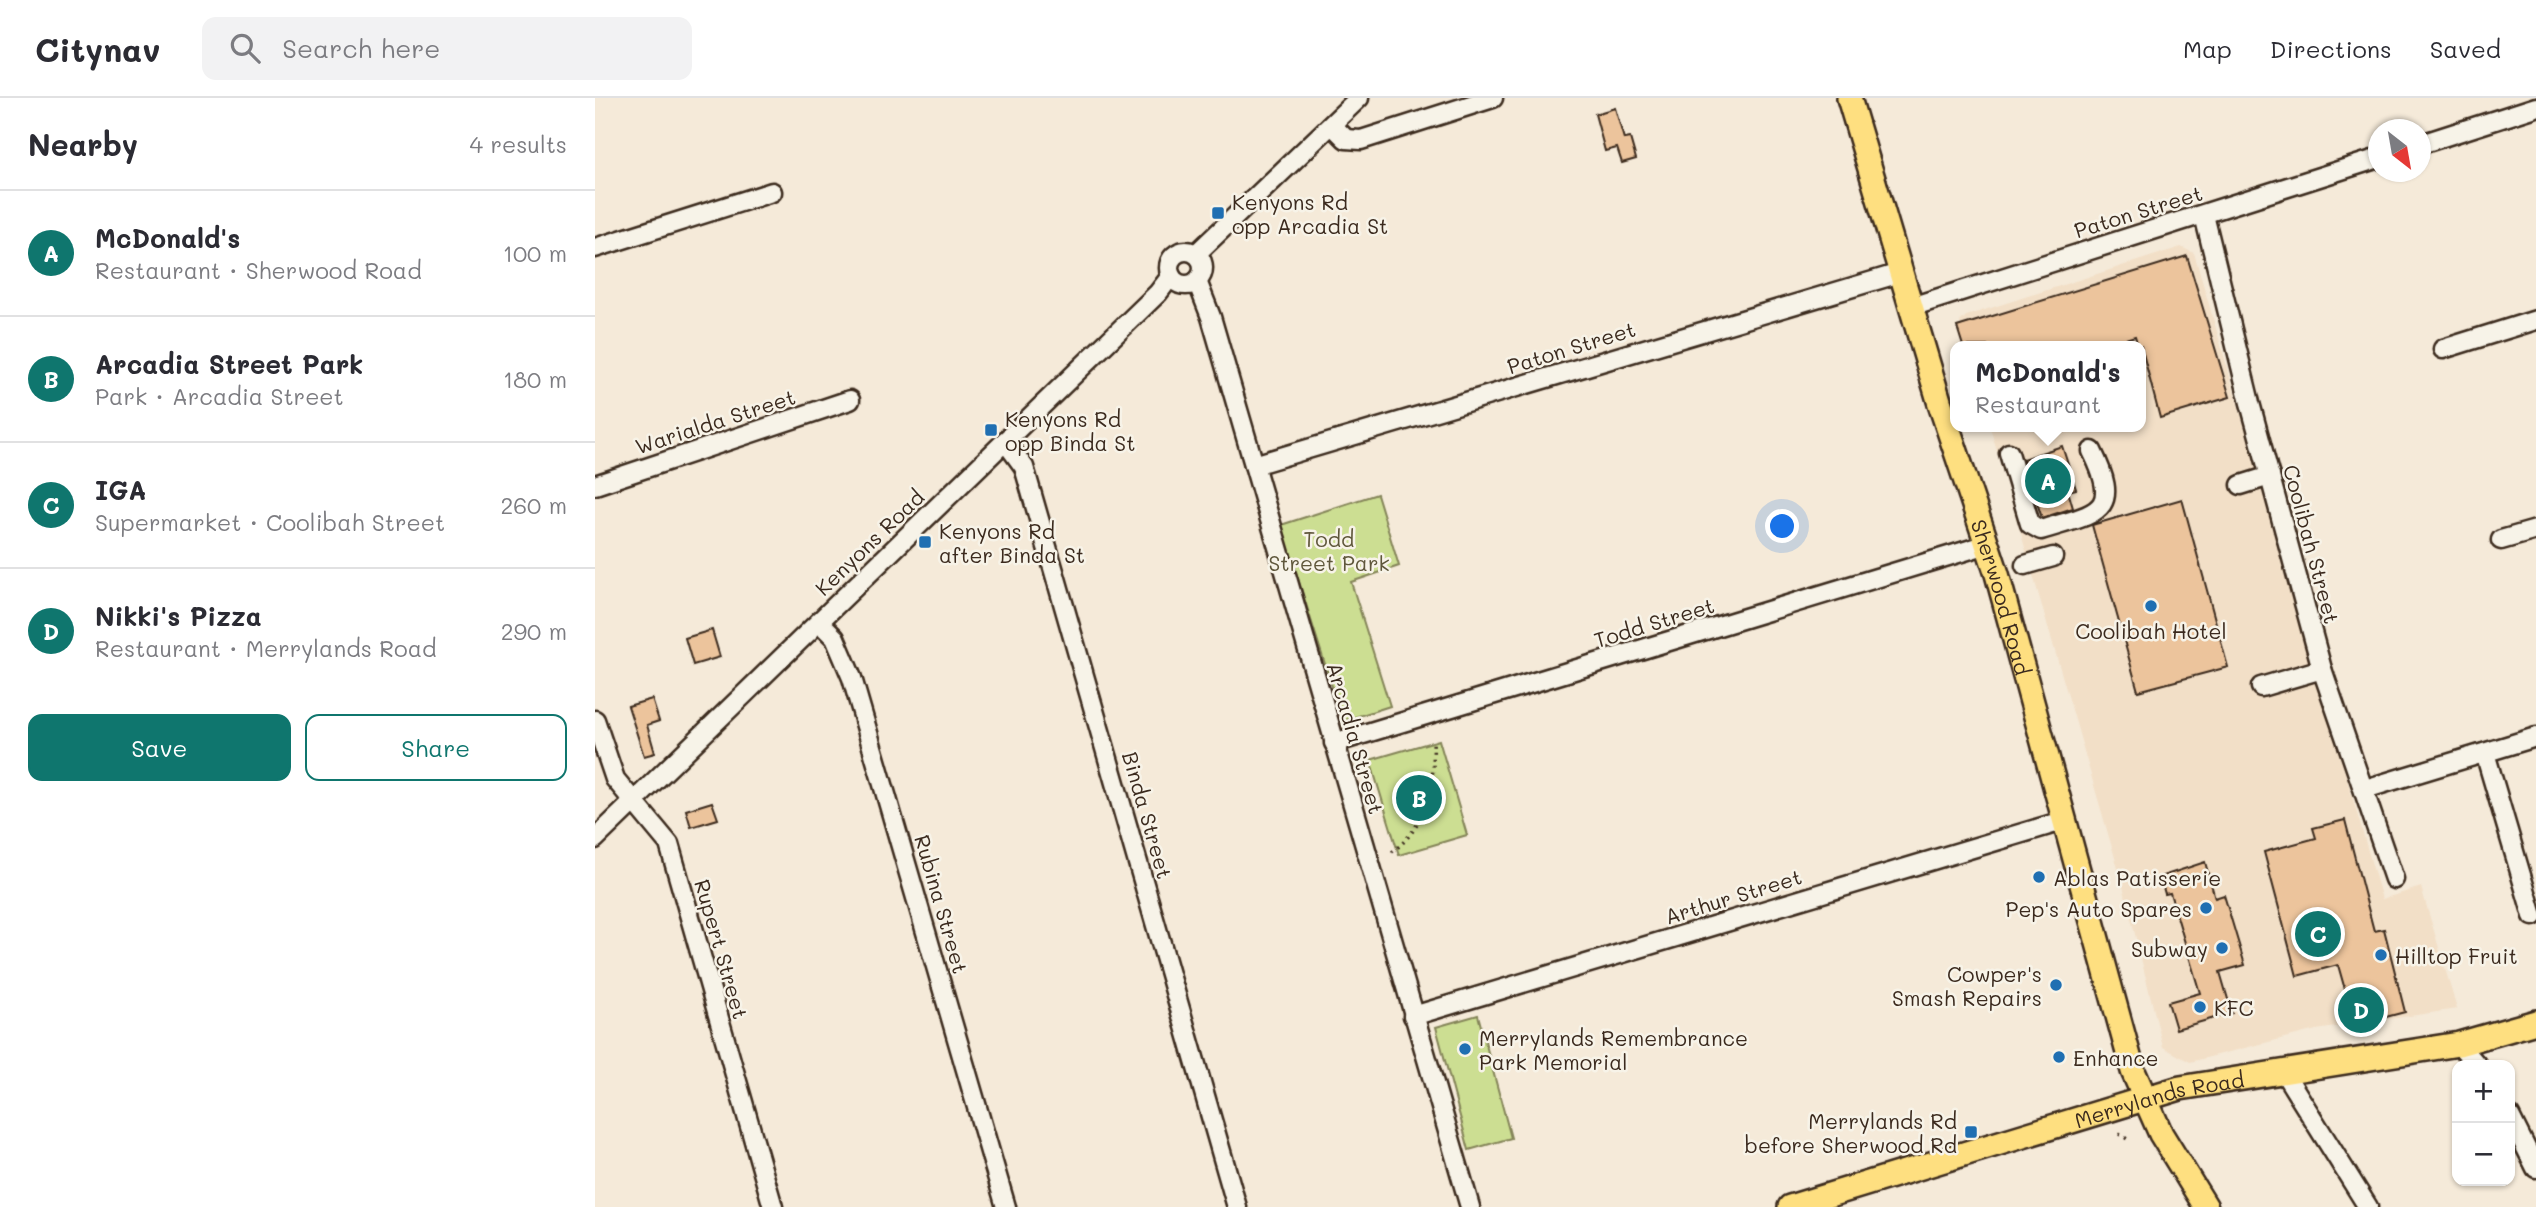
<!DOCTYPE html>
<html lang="en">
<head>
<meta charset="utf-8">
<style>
	body { margin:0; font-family:Mali,sans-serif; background:#f2f2f3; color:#2b2b33 }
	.controls { position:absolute; right:21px; bottom:21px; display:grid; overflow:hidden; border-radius:14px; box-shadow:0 2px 5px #0004 }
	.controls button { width:63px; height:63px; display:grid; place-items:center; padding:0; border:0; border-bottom:2px solid #e1e1e2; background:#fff; color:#2b2b33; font:35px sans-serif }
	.compass { position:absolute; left:1773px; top:21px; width:63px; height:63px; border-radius:50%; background:#fff; box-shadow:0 2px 5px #0004; rotate:149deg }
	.you { position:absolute; left:1188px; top:429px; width:24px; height:24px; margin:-18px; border:5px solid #fff; border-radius:50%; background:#1a73e8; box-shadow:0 0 0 10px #1a73e833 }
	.badge { display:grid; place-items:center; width:46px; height:46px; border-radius:50%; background:#0f766e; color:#fff; font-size:23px; font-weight:700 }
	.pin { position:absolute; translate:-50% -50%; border:4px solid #fff; box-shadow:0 2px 7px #0006 }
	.popup { position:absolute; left:1355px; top:243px; width:196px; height:91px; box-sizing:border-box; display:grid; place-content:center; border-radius:14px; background:#fff; filter:drop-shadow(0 2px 5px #0005); font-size:23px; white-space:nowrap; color:#7c7c81 }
	.popup b { font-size:26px; color:#2b2b33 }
	.popup::after { content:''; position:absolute; left:50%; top:100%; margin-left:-14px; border:14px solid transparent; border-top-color:#fff }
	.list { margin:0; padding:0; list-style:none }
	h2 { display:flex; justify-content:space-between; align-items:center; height:91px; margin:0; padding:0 28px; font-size:30px }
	h2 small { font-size:23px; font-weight:400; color:#7c7c81 }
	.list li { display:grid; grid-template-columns:46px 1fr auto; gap:21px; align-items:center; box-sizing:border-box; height:126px; padding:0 28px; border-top:2px solid #e1e1e2 }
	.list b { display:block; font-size:26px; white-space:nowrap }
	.list p { margin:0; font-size:23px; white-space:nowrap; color:#7c7c81 }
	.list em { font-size:23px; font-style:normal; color:#7c7c81 }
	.actions { display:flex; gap:14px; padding:21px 28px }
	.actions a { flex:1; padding:16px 0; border:2px solid #0f766e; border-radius:14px; text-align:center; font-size:24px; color:#0f766e }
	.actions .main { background:#0f766e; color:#fff }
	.icon { flex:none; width:38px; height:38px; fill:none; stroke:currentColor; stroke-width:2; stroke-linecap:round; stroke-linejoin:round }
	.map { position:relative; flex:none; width:1941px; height:1109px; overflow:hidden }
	header { display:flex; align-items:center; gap:42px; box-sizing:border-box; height:98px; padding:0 35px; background:#fff; border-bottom:2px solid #e1e1e2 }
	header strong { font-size:33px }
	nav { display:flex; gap:38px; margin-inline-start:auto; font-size:24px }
	.search { width:490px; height:63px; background:#f2f2f3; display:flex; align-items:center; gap:18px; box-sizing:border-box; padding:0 24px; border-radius:14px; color:#7c7c81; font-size:26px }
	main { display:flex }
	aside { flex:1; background:#fff }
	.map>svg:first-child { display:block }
	.built { fill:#f2dfc7 }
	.green { fill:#ccde92; stroke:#848458; stroke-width:2 }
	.building { fill:#ecc49c; stroke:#3b2a1e; stroke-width:2 }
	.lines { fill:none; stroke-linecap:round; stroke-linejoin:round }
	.minor-casing { stroke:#3b2a1e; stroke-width:23 }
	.major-casing { stroke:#3b2a1e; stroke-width:28 }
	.path { stroke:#3b2a1e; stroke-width:3.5; stroke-dasharray:2 5; stroke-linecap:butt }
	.minor { stroke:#f7f3e8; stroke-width:18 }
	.major { stroke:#fedf80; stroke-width:23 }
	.poi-dot { fill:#1f6fb2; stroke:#f7f3e8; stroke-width:2.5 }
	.labels { text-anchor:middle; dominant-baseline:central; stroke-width:5; stroke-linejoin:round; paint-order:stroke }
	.poi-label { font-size:21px; fill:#3b2a1e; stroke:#f7f3e8; text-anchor:start }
	.street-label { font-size:21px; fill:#3b2a1e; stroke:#f7f3e8 }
	.park-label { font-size:21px; fill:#5f573b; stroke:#f7f3e8 }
</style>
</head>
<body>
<header>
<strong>Citynav</strong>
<div class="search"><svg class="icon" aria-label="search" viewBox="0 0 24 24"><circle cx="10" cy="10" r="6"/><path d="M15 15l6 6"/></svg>Search here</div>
<nav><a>Map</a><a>Directions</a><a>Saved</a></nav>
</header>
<main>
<aside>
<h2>Nearby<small>4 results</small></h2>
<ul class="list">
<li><span class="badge">A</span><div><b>McDonald's</b><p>Restaurant · Sherwood Road</p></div><em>100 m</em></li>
<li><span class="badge">B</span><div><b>Arcadia Street Park</b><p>Park · Arcadia Street</p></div><em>180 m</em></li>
<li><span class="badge">C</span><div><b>IGA</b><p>Supermarket · Coolibah Street</p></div><em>260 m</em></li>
<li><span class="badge">D</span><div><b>Nikki's Pizza</b><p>Restaurant · Merrylands Road</p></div><em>290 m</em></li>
</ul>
<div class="actions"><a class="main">Save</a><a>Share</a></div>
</aside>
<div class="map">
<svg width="1941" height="1109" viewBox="0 0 1941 1109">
	<rect width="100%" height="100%" fill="#f5ead9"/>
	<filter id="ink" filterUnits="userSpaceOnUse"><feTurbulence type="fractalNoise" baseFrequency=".0143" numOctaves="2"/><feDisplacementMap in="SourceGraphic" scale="14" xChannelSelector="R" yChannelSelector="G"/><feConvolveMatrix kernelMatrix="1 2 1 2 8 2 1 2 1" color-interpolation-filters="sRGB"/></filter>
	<g filter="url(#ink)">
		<path class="built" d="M1586 149 1599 155 1787 801 1826 789 1862 911 1721 932 1595 964 1568 949 1527 784 1395 329H1546V248H1372L1365 224 1371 218Z"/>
		<g class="green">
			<path d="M782 396 804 468 756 484 795 608 748 623 686 427Z"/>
			<path d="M844 642 872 737 804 757 775 662Z"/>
			<path d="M883 917 916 1040 874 1052 841 929Z"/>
		</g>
		<g class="building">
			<path d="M1020 10 1029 41 1035 40 1041 61 1027 65 1022 50 1010 53 1000 16Z"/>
			<path d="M1592 158 1635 299 1565 320 1546 248H1543L1540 238 1508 248H1368L1362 229Z"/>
			<path d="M1467 348 1481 391 1473 393 1478 410 1447 420 1428 361Z"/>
			<path d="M1587 401 1633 569 1543 593 1497 427Z"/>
			<path d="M117 532 125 559 98 567 90 540Z"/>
			<path d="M57 601 64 623 52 627 60 655 49 658 33 608Z"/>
			<path d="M117 704 123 721 96 729 91 712Z"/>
			<path d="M1750 722 1779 833 1789 831 1810 914 1760 927 1743 867 1702 878 1669 754 1721 740 1718 730Z"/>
			<path d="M1610 764 1620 800 1629 797 1650 867 1625 874 1637 915 1581 931 1573 904 1605 895 1575 795 1570 796 1565 779Z"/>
		</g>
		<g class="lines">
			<g class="minor-casing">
				<g id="minor">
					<path d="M737 27 751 41 766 42 898 0"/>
					<path d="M1826 46 1941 9"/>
					<path d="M1609 117 1655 305 1727 571 1799 781"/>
					<path d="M0 150 177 94"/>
					<circle cx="591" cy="170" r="17"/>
					<path d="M601 156 764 0"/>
					<path d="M602 183 616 219 875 1109"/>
					<path d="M1316 209 1784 60"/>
					<path d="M1848 251 1941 222"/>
					<path d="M410 343 429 369 642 1109"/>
					<path d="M1414 355 1435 426 1446 432C1499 415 1529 417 1497 353"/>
					<path d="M659 367 1305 175"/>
					<path d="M0 387 255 302"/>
					<path d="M1646 387 1675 378"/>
					<path d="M1906 442 1941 432"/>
					<path d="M1430 467 1458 459"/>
					<path d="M224 524 240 540 257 580 411 1109"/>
					<path d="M1666 589 1727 571"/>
					<path d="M0 622 20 681 74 746 178 1109"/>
					<path d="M739 645 1393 446"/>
					<path d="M1890 655 1938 818"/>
					<path d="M1770 691 1941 639"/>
					<path d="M0 741 497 259 563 195 576 178"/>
					<path d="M818 918 1471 722"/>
					<path d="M1864 946 1882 967"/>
					<path d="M1688 973 1773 1109"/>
					<path d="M1915 1018 1941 1070"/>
				</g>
			</g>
			<g class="major-casing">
				<g id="major">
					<path id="s1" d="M1254 0 1345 306 1402 476 1538 973 1566 1036 1611 1109"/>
					<path id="s2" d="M1195 1109 1585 990 1864 946 1941 924"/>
				</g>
			</g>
			<g class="path">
				<path d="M797 754C834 726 840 686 838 642"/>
				<path d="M1524 1036 1534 1042"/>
			</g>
			<use href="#minor" class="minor"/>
			<use href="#major" class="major"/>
		</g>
	</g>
	<g class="poi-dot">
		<rect x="616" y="108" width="14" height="14" rx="3.5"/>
		<rect x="389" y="325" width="14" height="14" rx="3.5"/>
		<rect x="323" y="437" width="14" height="14" rx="3.5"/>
		<circle cx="1556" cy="508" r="7"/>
		<circle cx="1444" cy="779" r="7"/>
		<circle cx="1611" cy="810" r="7"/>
		<circle cx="1627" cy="850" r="7"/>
		<circle cx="1786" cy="857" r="7"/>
		<circle cx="1461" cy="887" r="7"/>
		<circle cx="1605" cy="909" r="7"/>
		<circle cx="870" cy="951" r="7"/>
		<circle cx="1464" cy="959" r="7"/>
		<rect x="1369" y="1027" width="14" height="14" rx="3.5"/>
	</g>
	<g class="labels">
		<g class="poi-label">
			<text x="637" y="103">Kenyons Rd<tspan x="637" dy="24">opp Arcadia St</tspan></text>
			<text x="410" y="320">Kenyons Rd<tspan x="410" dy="24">opp Binda St</tspan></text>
			<text x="344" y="432">Kenyons Rd<tspan x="344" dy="24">after Binda St</tspan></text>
			<text x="1556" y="532" text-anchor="middle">Coolibah Hotel</text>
			<text x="1458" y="779">Ablas Patisserie</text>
			<text x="1597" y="810" text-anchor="end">Pep's Auto Spares</text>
			<text x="1613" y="850" text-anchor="end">Subway</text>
			<text x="1800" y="857">Hilltop Fruit</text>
			<text x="1447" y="875" text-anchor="end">Cowper's<tspan x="1447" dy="24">Smash Repairs</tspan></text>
			<text x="1619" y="909">KFC</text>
			<text x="884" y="939">Merrylands Remembrance<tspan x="884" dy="24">Park Memorial</tspan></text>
			<text x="1478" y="959">Enhance</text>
			<text x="1362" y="1022" text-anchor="end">Merrylands Rd<tspan x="1362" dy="24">before Sherwood Rd</tspan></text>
		</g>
		<g class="street-label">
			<text transform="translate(1543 113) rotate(-17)">Paton Street</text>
			<text transform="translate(976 249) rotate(-17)">Paton Street</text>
			<text transform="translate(120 323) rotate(-18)">Warialda Street</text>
			<text transform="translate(274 444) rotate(-44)">Kenyons Road</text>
			<text transform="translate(1717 446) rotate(75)">Coolibah Street</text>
			<text stroke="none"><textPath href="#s1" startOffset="522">Sherwood Road</textPath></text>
			<text transform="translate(1059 524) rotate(-17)">Todd Street</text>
			<text transform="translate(761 640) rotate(74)">Arcadia Street</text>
			<text transform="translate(553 717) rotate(74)">Binda Street</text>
			<text transform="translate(1138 798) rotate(-17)">Arthur Street</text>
			<text transform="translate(347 806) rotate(74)">Rubina Street</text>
			<text transform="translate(127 851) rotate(74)">Rupert Street</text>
			<text stroke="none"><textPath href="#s2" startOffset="385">Merrylands Road</textPath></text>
		</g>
		<g class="park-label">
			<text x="734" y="440">Todd<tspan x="734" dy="24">Street Park</tspan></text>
		</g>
	</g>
</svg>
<div class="controls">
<button>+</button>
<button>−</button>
</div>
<svg class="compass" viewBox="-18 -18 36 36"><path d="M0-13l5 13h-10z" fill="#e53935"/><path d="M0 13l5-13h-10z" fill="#7c7c81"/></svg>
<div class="you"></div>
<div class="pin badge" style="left:1453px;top:383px">A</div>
<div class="popup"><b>McDonald's</b>Restaurant</div>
<div class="pin badge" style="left:824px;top:700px">B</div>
<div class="pin badge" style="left:1723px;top:836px">C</div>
<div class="pin badge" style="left:1766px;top:912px">D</div>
</div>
</main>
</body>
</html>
